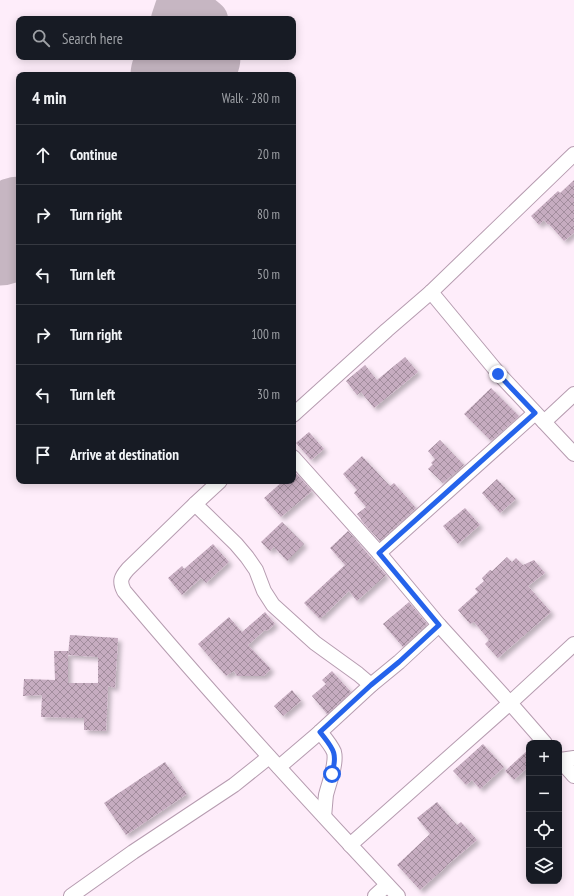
<!DOCTYPE html>
<html lang="en">
<head>
<meta charset="utf-8">
<style>
	body { margin:0; font-family:"PT Sans Narrow",sans-serif; background:#242831; color:#f1f3f6 }
	.controls { position:absolute; right:12px; bottom:12px; display:grid; overflow:hidden; border-radius:8px; box-shadow:0 2px 10px #0003 }
	.controls button { width:36px; height:36px; display:grid; place-items:center; padding:0; border:0; border-bottom:1px solid #363941; background:#171b24; color:#f1f3f6; font:20px sans-serif }
	.stop { position:absolute; width:12px; height:12px; margin:-9px; border:3px solid #2563eb; border-radius:50%; background:#fff }
	.stop.end { background:#2563eb; border-color:#fff; box-shadow:0 1px 4px #0008 }
	.list { margin:0; padding:0; list-style:none }
	h2 { display:flex; justify-content:space-between; align-items:center; height:52px; margin:0; padding:0 16px; font-size:17px }
	h2 small { font-size:13px; font-weight:400; color:#9ea1a6 }
	.list li { display:grid; grid-template-columns:26px 1fr auto; gap:12px; align-items:center; box-sizing:border-box; height:60px; padding:0 16px; border-top:1px solid #363941 }
	.list b { display:block; font-size:15px; white-space:nowrap }
	.list em { font-size:13px; font-style:normal; color:#9ea1a6 }
	.icon { flex:none; width:22px; height:22px; fill:none; stroke:currentColor; stroke-width:2; stroke-linecap:round; stroke-linejoin:round }
	.map { position:relative; flex:none; width:574px; height:896px; overflow:hidden }
	.search { position:absolute; background:#171b24; box-shadow:0 2px 10px #0003; left:16px; top:16px; width:280px; height:44px; display:flex; align-items:center; gap:10px; box-sizing:border-box; padding:0 14px; border-radius:8px; color:#9ea1a6; font-size:15px }
	.panel { position:absolute; background:#171b24; box-shadow:0 2px 10px #0003; left:16px; top:72px; width:280px; height:412px; border-radius:8px }
	.map>svg:first-child { display:block }
	.lines { fill:none; stroke-linecap:round; stroke-linejoin:round }
	.taxiway { stroke:#c6b6c2; stroke-width:36 }
	.runway { stroke:#c6b6c2; stroke-width:91 }
	.building { fill:url(#building-cross-hatch); fill-rule:evenodd; filter:url(#shadow) }
	.street-casing { stroke:#b69cb0; stroke-width:16 }
	.street { stroke:#fff; stroke-width:14 }
	.route { stroke:#2563eb; stroke-width:5 }
</style>
</head>
<body>
<div class="map">
<svg width="574" height="896" viewBox="0 0 574 896">
	<defs>
		<pattern id="building-cross-hatch" width="8" height="8" patternUnits="userSpaceOnUse"><rect width="8" height="8" fill="#c6acc0"/><path d="M0 0l8 8M0 8l8-8" fill="none" stroke="#a28d9d"/></pattern>
		<filter id="shadow"><feDropShadow dx="3.5" dy="3.5" stdDeviation="2" flood-color="#0004"/></filter>
	</defs>
	<rect width="100%" height="100%" fill="#feedfa"/>
	<g class="lines">
		<g class="taxiway">
			<path d="M169 19 173 7C191 5 197 7 210 19"/>
			<path d="M150 75 156 57"/>
			<path d="M202 75 212 64 216 57"/>
		</g>
		<g class="runway">
			<path d="M176 75 195 57"/>
			<path d="M0 240 19 222"/>
		</g>
	</g>
	<g class="building">
		<path d="M574 180V233L564 241 549 224 548 225 544 220 539 225 531 216 558 191 560 193Z"/>
		<path d="M405 357 418 372 374 408 361 392 357 395 346 381 365 365 377 380Z"/>
		<path d="M491 388 519 416 491 441 464 414Z"/>
		<path d="M309 432 324 449 311 460 296 443Z"/>
		<path d="M440 440 464 465 443 483 428 469 433 464 431 463 435 459 428 451Z"/>
		<path d="M362 456 390 486 394 483 416 508 380 541 361 520V519L357 514 366 507 354 493 357 490 343 474Z"/>
		<path d="M293 470 312 491 281 517 264 498 283 481H293Z"/>
		<path d="M497 479 516 499 500 513 482 493Z"/>
		<path d="M465 508 480 525 458 544 443 526Z"/>
		<path d="M282 522 304 544 287 561 274 547 270 551 261 542Z"/>
		<path d="M348 531 386 575 357 601 349 591 320 619 304 603 345 565 330 548Z"/>
		<path d="M213 544 229 562 206 583 201 578 182 595 168 578 182 566 184 569Z"/>
		<path d="M507 557 512 562 516 558 523 565 534 560 545 573 528 586 551 612 498 658 485 644 489 640 474 622 470 624 458 610 478 592 475 589 484 581 482 578 490 570 492 571Z"/>
		<path d="M409 602 427 624 403 647 383 624Z"/>
		<path d="M265 612 275 624 267 631 265 630 248 645 271 669 264 676H237L234 671 226 676 198 644 229 617 242 632Z"/>
		<path d="M70 635 118 638 115 688 108 686 106 731 84 730V718L41 717 42 695 23 696 24 679 55 680 54 651H68V655ZM68 655 98 657V683H68Z"/>
		<path d="M332 671 351 692 327 714 312 696 326 684 322 680Z"/>
		<path d="M292 690 301 701 283 716 274 706Z"/>
		<path d="M483 744 504 767 480 789 472 780 466 785 453 771Z"/>
		<path d="M529 749V766L514 780 505 771Z"/>
		<path d="M165 762 187 794 126 835 104 803Z"/>
		<path d="M437 802 457 825 461 822 477 840 446 866V867L420 890 397 865 430 834 417 818Z"/>
	</g>
	<g class="lines">
		<g class="street-casing">
			<g id="street">
				<path d="M431 292 499 374 574 454"/>
				<path d="M293 415 387 330 431 292 574 154"/>
				<path d="M544 422 574 394"/>
				<path d="M293 457 379 553 439 625 510 703 545 743"/>
				<path d="M220 481 195 504 128 569C121 577 119 581 124 591 212 696 304 796 398 896"/>
				<path d="M195 504 236 544 247 557 256 570 264 591 273 605 315 643 358 674 371 685"/>
				<path d="M379 553 535 413"/>
				<path d="M320 732C325 738 331 745 334 752 337 763 329 783 326 795 325 802 325 809 324 816"/>
				<path d="M559 759 574 776"/>
				<path d="M560 760 574 758"/>
				<path d="M279 767 320 732 371 685 399 662 439 625"/>
				<path d="M350 845 510 703 574 644"/>
				<path d="M71 896 133 852 234 785 269 757"/>
				<path d="M375 896 387 885"/>
			</g>
		</g>
		<use href="#street" class="street"/>
	</g>
	<g class="lines">
		<path class="route" d="M332 774C338 752 333 749 320 732L371 685 399 662 439 625 379 553 535 413 498 374"/>
	</g>
</svg>
<div class="controls">
<button>+</button>
<button>−</button>
<button><svg class="icon" aria-label="locate" viewBox="0 0 24 24"><circle cx="12" cy="12" r="6"/><path d="M12 2v4M12 18v4M2 12h4M18 12h4"/></svg></button>
<button><svg class="icon" aria-label="layers" viewBox="0 0 24 24"><path d="M12 4l9 5-9 5-9-5zM3 14l9 5 9-5"/></svg></button>
</div>
<div class="stop" style="left:332px;top:774px"></div>
<div class="stop end" style="left:498px;top:374px"></div>
<div class="search"><svg class="icon" aria-label="search" viewBox="0 0 24 24"><circle cx="10" cy="10" r="6"/><path d="M15 15l6 6"/></svg>Search here</div>
<section class="panel">
<h2>4 min<small>Walk · 280 m</small></h2>
<ul class="list">
<li><svg class="icon" aria-label="ahead" viewBox="0 0 24 24"><path d="M12 20V5M6 11l6-6 6 6"/></svg><div><b>Continue</b></div><em>20 m</em></li>
<li><svg class="icon" aria-label="right" viewBox="0 0 24 24"><path d="M7 20v-9h11M14 6l5 5-5 5"/></svg><div><b>Turn right</b></div><em>80 m</em></li>
<li><svg class="icon" aria-label="left" viewBox="0 0 24 24"><path d="M17 20v-9H6M10 6l-5 5 5 5"/></svg><div><b>Turn left</b></div><em>50 m</em></li>
<li><svg class="icon" aria-label="right" viewBox="0 0 24 24"><path d="M7 20v-9h11M14 6l5 5-5 5"/></svg><div><b>Turn right</b></div><em>100 m</em></li>
<li><svg class="icon" aria-label="left" viewBox="0 0 24 24"><path d="M17 20v-9H6M10 6l-5 5 5 5"/></svg><div><b>Turn left</b></div><em>30 m</em></li>
<li><svg class="icon" aria-label="arrive" viewBox="0 0 24 24"><path d="M6 21V4h12l-3 4 3 4H6"/></svg><div><b>Arrive at destination</b></div></li>
</ul>
</section>
</div>
</body>
</html>
